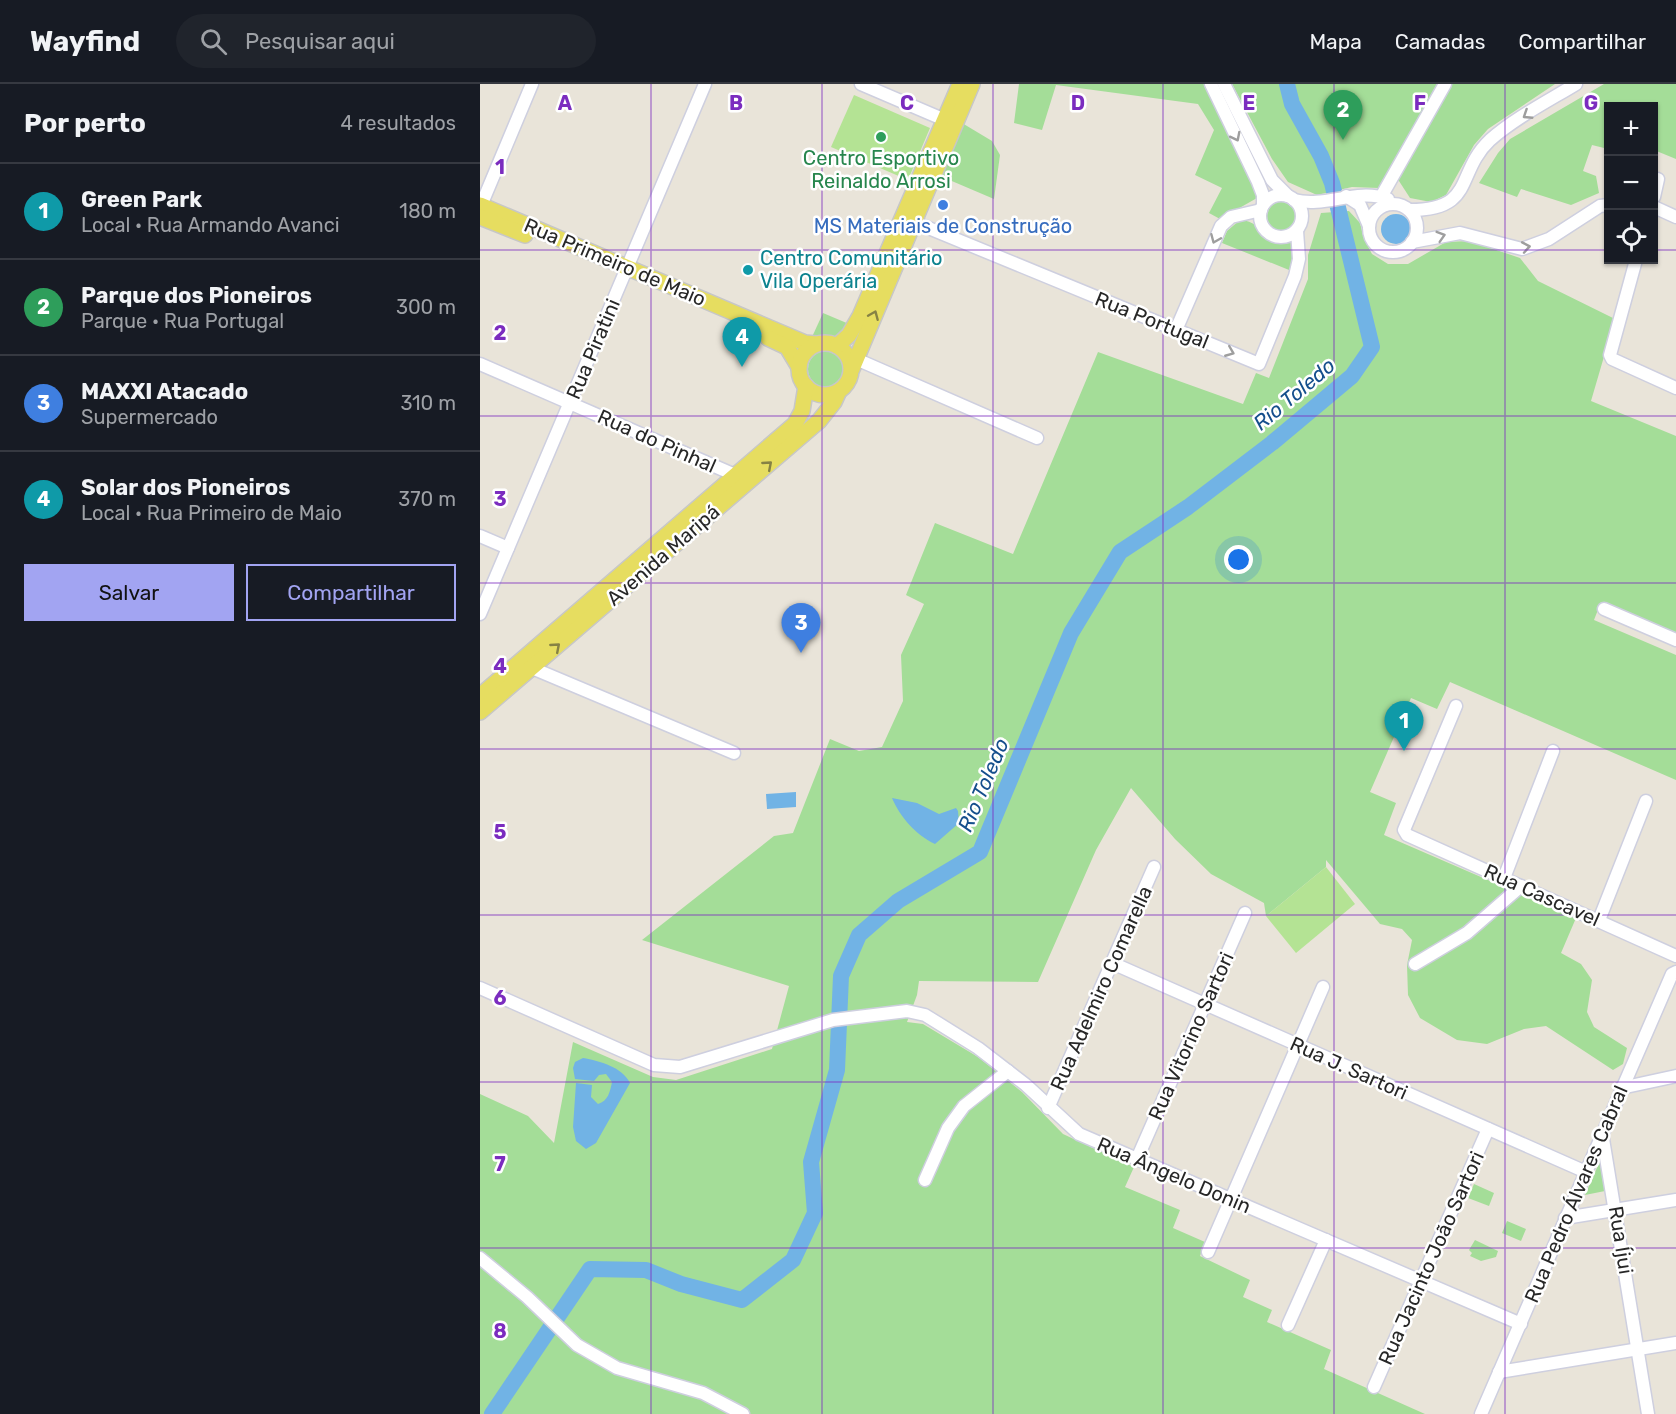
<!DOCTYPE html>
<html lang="pt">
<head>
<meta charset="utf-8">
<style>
	body { margin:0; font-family:Rubik,sans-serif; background:#20242c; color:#f1f3f6 }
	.controls { position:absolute; right:18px; top:18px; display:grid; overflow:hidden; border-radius:0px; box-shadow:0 2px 4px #0004 }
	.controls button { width:54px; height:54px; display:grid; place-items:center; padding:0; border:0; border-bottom:2px solid #363941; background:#171b24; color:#f1f3f6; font:30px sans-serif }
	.you { position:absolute; left:759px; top:476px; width:21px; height:21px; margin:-15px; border:4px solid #fff; border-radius:50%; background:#1a73e8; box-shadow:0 0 0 9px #1a73e833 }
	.badge { display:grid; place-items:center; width:39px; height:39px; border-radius:50%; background:#a2a4f2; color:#fff; font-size:20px; font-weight:700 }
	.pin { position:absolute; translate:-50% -50px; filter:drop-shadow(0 2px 3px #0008) }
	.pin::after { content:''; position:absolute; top:32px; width:21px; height:18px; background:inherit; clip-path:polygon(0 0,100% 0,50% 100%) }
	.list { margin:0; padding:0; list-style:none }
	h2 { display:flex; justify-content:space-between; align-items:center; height:78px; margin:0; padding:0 24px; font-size:26px }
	h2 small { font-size:20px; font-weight:400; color:#9ea1a6 }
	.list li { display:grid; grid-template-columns:39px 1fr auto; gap:18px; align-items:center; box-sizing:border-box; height:96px; padding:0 24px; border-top:2px solid #363941 }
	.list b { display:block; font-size:22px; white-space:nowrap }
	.list p { margin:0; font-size:20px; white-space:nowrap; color:#9ea1a6 }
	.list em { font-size:20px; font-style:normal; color:#9ea1a6 }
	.actions { display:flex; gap:12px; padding:18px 24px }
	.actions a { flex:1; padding:14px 0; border:2px solid #a2a4f2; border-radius:0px; text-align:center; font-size:21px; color:#a2a4f2 }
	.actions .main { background:#a2a4f2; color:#111 }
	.icon { flex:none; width:33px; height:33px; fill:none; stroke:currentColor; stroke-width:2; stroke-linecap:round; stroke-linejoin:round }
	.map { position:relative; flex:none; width:1196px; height:1330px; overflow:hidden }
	header { display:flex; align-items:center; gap:36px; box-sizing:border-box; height:84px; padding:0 30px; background:#171b24; border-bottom:2px solid #363941 }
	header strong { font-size:28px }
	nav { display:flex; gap:33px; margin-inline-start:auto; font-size:21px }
	.search { width:420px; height:54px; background:#20242c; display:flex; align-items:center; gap:15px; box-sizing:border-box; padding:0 21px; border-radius:33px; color:#9ea1a6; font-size:22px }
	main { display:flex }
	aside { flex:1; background:#171b24 }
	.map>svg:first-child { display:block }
	.green { fill:#a4dd98 }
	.pitch { fill:#b4e394 }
	.water { fill:#71b3e5 }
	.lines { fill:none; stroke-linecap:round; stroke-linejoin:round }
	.river { stroke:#71b3e5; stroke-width:16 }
	.minor-casing { stroke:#cecfdf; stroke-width:15 }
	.major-casing { stroke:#c7c7c7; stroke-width:18 }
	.minor { stroke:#fff; stroke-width:12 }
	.major { stroke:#e6dd60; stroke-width:15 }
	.oneway { stroke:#9e9e9e }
	.oneway2 { stroke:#868244 }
	.grid { fill:none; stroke:#7b2cbf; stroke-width:1.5; stroke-opacity:0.55 }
	.leisure-dot { fill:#2e9e5b; stroke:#fff; stroke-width:2 }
	.shop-dot { fill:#3f7fe0; stroke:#fff; stroke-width:2 }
	.culture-dot { fill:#0f9aa8; stroke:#fff; stroke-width:2 }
	.labels { text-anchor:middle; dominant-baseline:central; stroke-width:5; stroke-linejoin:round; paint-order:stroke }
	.leisure-label { font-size:20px; fill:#27864d; stroke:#fff }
	.shop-label { font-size:20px; fill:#366cbe; stroke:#fff }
	.culture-label { font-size:20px; fill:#0d838f; stroke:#fff; text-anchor:start }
	.street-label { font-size:20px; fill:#272727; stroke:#fff }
	.water-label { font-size:21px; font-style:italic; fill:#154f8c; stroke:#fff }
	.grid-label { font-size:20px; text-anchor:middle; font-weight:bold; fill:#7b2cbf; stroke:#fff; stroke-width:5; stroke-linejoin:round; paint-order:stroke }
</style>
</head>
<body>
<header>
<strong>Wayfind</strong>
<div class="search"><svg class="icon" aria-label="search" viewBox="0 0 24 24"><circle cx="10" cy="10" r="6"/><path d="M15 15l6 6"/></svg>Pesquisar aqui</div>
<nav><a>Mapa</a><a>Camadas</a><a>Compartilhar</a></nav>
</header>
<main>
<aside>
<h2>Por perto<small>4 resultados</small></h2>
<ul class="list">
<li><span class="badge" style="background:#0f9aa8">1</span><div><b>Green Park</b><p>Local · Rua Armando Avanci</p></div><em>180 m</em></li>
<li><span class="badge" style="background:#2e9e5b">2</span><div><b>Parque dos Pioneiros</b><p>Parque · Rua Portugal</p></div><em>300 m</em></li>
<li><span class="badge" style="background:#3f7fe0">3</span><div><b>MAXXI Atacado</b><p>Supermercado</p></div><em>310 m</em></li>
<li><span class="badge" style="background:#0f9aa8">4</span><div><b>Solar dos Pioneiros</b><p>Local · Rua Primeiro de Maio</p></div><em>370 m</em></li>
</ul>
<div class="actions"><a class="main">Salvar</a><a>Compartilhar</a></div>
</aside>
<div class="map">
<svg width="1196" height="1330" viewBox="0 0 1196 1330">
	<rect width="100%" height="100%" fill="#e9e4d9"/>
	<g class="green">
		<path d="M539 0H727L731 15 776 103 777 114 740 135 729 129 742 104 715 91 734 46 718 20 576 1 562 46 534 39Z"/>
		<path d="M752 0H1075L1008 45 994 61 966 111 951 118 930 114 919 97 903 95 899 104 872 103 837 111 808 98 792 75Z"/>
		<path d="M1124 0H1196V75L1174 66V22H1128V65L1112 61 1103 87 1116 92 1119 109 1091 121 1041 105 1037 113 999 99 1018 69 1030 55Z"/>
		<path d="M482 39 512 57 520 71 514 115 460 92Z"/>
		<circle cx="804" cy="132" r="17"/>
		<path d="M869 127 880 139 884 155 892 170 908 180H928L966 158 990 157 1040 174 1058 197 1135 235 1111 317 1196 352V550L1121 518 1114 536 1196 571V696L970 598 957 625 931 614 890 708 916 719 904 751 1096 834 1081 869 1101 880 1112 896 1107 928 1114 943 1147 964 1143 980 1133 986 1066 942 1044 945 1007 960 977 956 940 934 928 911 927 881 932 856 922 845 900 840 846 776V783L786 832 784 819 731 790 695 755 651 704 616 766 558 898 439 897 437 911 427 938 443 940 498 973 542 1008 583 1050 654 1083 645 1103 700 1126 693 1144 725 1158 720 1172 770 1196 763 1213 792 1226 787 1238 851 1266 844 1285 945 1330H0V1010L48 1032 74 1059 93 958 173 993 196 996 292 965 309 902 162 856 294 752 313 749 350 655 379 667 402 663 423 617 421 571 444 520 426 511 455 439 533 470 618 268 763 320 776 289 789 294 828 195V171L841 129Z"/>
		<path d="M760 136C782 136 792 167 816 157L814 188 742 159 747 147Z"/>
		<path d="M343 229 369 240C361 253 346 260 332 253Z"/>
		<circle cx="346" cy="285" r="18"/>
		<path d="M1123 1070 1130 1106 1105 1111Z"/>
		<path d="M994 1100 1014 1109 1009 1122 988 1114Z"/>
		<path d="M1027 1137 1046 1145 1041 1157 1022 1149Z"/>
		<path d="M995 1156 1018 1167 1016 1173 1001 1177 990 1172 992 1169 989 1166Z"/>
	</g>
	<g class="pitch">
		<path d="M374 11 450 44 428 96 351 63Z"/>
		<path d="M846 783 875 820 816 869 786 832Z"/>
	</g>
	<g class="water">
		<circle cx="916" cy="145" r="15"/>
		<path d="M316 708V723L287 725 286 710Z"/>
		<path d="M412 714 437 719 459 730 476 724 478 727 479 739 455 760C436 751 420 733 412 714Z"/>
		<path d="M103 974C120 977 142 983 150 999L116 1059 106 1065 96 1057 93 1043 96 999 112 1001 111 1013 118 1020C128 1017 130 1008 132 998L126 990 119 991 114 997 95 995 93 984 95 978Z"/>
	</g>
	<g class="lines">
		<path class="river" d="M12 1330 110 1185 166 1186 201 1200 262 1216 313 1176 335 1129 331 1078 357 986 361 892 379 851 418 817 500 768 591 549 640 468 708 423 792 359 872 292 892 263 852 99 841 72 812 20 807 0"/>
		<g class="minor-casing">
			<g id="minor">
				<path d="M381 0 465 36"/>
				<path d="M731 0 778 98 783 111V121"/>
				<path d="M744 0 792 96 808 112"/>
				<circle cx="801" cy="132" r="21"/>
				<path d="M866 112 880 121 889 142"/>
				<path d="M901 113 965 0"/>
				<path d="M1174 113 1178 95"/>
				<path d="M814 116C846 124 875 104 908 115"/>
				<circle cx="913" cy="144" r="24"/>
				<path d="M1174 123 1196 133"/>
				<path d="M0 124 52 0"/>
				<path d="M930 126C996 126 975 89 1010 56 1035 34 1068 17 1096 0"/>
				<path d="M434 138 779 280 815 192 819 175 817 147"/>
				<path d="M932 158 980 149 1042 165 1069 155 1120 122 1128 121"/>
				<path d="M1156 176 1130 271 1132 275 1196 304"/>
				<path d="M696 246 741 142 751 133 781 126"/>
				<path d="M376 275 557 354"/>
				<path d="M0 280 255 391 259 396"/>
				<path d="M0 452 28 464"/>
				<path d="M1124 525 1196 556"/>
				<path d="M0 530 225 0"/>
				<path d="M52 584 254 669"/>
				<path d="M976 622 924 746 927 751 1196 872"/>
				<path d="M1024 794 1073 667"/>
				<path d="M1119 836 1166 717"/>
				<path d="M632 879 1106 1088"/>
				<path d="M935 880 987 849 1041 802"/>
				<path d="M0 904 174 981 200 983 353 936 427 927 445 931 498 964 546 1001 599 1050 1041 1240"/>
				<path d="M1141 1004 1196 992"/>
				<path d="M568 1024 674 783"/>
				<path d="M1122 1049 1168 1330"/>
				<path d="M657 1075 765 829"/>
				<path d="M445 1096 468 1044 484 1022 528 987"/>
				<path d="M1085 1134 1196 1116"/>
				<path d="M728 1168 843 903"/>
				<path d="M0 1174 47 1213 97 1261 137 1284 223 1309 263 1330"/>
				<path d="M808 1241 846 1156"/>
				<path d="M1019 1288 1196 1259"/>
				<path d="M894 1303 1008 1045"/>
				<path d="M1001 1330 1192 890 1196 888"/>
			</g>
		</g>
		<g class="major-casing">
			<g id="major">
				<path d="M0 121 325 259 336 260"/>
				<path d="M0 133 45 151"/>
				<path d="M288 254 307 263 319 283"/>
				<circle cx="345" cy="285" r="26"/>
				<path d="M357 262 369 251 380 232 480 0"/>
				<path d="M372 285 492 0"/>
				<path d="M0 612 315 340 322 327 326 302"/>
				<path d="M0 628 339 337 354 318 359 307"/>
			</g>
		</g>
		<use href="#minor" class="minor"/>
		<use href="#major" class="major"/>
	</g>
	<defs><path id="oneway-chevron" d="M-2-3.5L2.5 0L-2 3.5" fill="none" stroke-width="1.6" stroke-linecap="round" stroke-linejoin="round" transform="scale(1.5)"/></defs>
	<g class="oneway">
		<use href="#oneway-chevron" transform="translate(1047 31) rotate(147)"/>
		<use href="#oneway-chevron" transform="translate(756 53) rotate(63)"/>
		<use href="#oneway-chevron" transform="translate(961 152) rotate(-17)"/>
		<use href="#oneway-chevron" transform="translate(735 155) rotate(113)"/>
		<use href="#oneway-chevron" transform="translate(1046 163) rotate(-10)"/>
		<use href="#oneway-chevron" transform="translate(750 268) rotate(22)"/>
	</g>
	<g class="oneway2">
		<use href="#oneway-chevron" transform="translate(394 231) rotate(-67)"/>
		<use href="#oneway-chevron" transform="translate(288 381) rotate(-41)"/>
		<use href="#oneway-chevron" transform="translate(76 563) rotate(-41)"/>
	</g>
	<path class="grid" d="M171 0V1330M342 0V1330M513 0V1330M683 0V1330M854 0V1330M1025 0V1330M0 166H1128M1174 166H1196M0 332H1196M0 499H1196M0 665H1196M0 831H1196M0 998H1196M0 1164H1196"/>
	<circle class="leisure-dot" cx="401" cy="53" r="6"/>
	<circle class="shop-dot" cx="463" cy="121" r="6"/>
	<circle class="culture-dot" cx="268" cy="186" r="6"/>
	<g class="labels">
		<g class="leisure-label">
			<text x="401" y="74">Centro Esportivo<tspan x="401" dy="23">Reinaldo Arrosi</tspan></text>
		</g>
		<g class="shop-label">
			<text x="463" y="142">MS Materiais de Construção</text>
		</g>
		<g class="culture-label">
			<text x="280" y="174">Centro Comunitário<tspan x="280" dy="23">Vila Operária</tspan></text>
		</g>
		<g class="street-label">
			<text transform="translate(135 178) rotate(23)">Rua Primeiro de Maio</text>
			<text transform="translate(672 236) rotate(22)">Rua Portugal</text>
			<text transform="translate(113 265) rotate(-67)">Rua Piratini</text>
			<text transform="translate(177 357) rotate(24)">Rua do Pinhal</text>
			<text transform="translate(183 471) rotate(-41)">Avenida Maripá</text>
			<text transform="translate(1062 811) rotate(24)">Rua Cascavel</text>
			<text transform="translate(621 904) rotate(-66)">Rua Adelmiro Comarella</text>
			<text transform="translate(711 952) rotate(-66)">Rua Vitorino Sartori</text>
			<text transform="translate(869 984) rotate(24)">Rua J. Sartori</text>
			<text transform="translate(694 1091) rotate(23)">Rua Ângelo Donin</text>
			<text transform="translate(1096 1110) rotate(-67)">Rua Pedro Álvares Cabral</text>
			<text transform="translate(1141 1156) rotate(81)">Rua Íjui</text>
			<text transform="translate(951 1174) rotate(-66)">Rua Jacinto João Sartori</text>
		</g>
		<g class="water-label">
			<text transform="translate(814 310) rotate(-40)">Rio Toledo</text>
			<text transform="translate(503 701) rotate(-67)">Rio Toledo</text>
		</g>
	</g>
	<g class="grid-label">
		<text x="85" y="26">A</text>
		<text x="256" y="26">B</text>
		<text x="427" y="26">C</text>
		<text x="598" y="26">D</text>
		<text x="769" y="26">E</text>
		<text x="940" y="26">F</text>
		<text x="1111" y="26">G</text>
		<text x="20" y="90">1</text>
		<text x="20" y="256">2</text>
		<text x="20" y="422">3</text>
		<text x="20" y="589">4</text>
		<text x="20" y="755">5</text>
		<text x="20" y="921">6</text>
		<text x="20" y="1087">7</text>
		<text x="20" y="1254">8</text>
	</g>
</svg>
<div class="controls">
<button>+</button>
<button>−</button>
<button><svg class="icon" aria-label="locate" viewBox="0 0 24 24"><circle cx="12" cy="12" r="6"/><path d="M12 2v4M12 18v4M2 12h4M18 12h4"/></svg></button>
</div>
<div class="you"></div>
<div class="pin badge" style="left:924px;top:667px;background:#0f9aa8">1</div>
<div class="pin badge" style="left:863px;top:56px;background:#2e9e5b">2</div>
<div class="pin badge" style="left:321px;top:569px;background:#3f7fe0">3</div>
<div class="pin badge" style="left:262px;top:283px;background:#0f9aa8">4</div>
</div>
</main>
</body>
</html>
